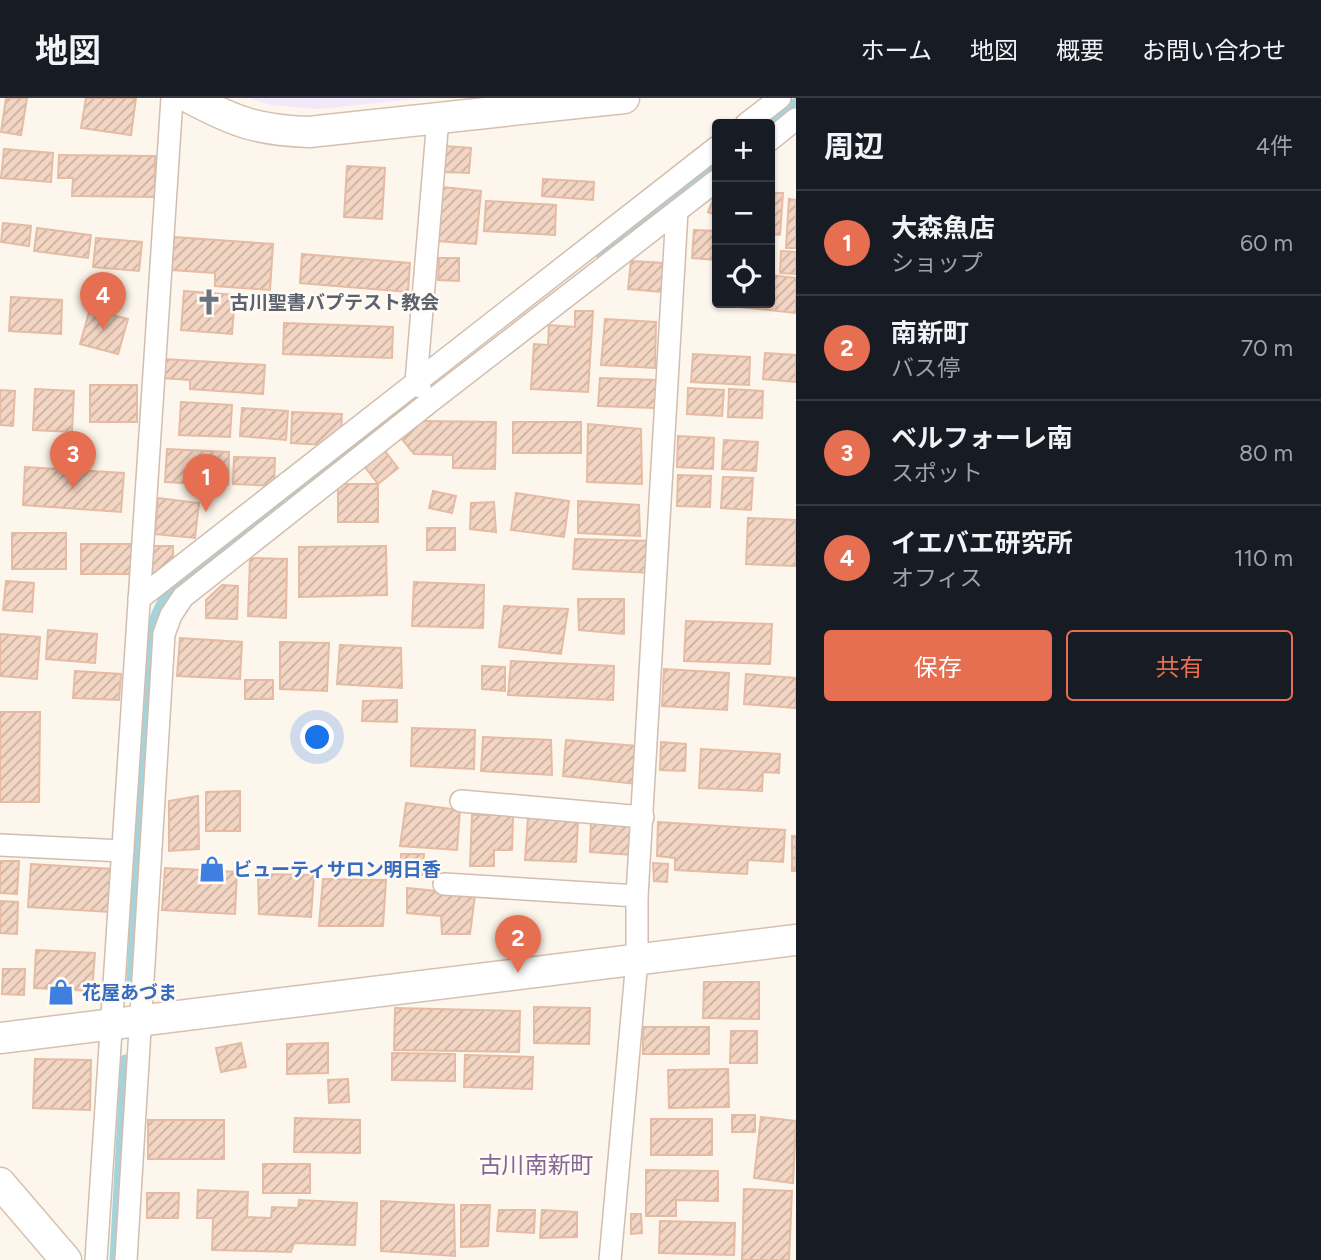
<!DOCTYPE html>
<html lang="ja">
<head>
<meta charset="utf-8">
<style>
	body { margin:0; font-family:Figtree,"Noto Sans JP",sans-serif; background:#20242c; color:#f1f3f6 }
	.controls { position:absolute; right:21px; top:21px; display:grid; overflow:hidden; border-radius:7px; box-shadow:0 2px 5px #0004 }
	.controls button { width:63px; height:63px; display:grid; place-items:center; padding:0; border:0; border-bottom:2px solid #363941; background:#171b24; color:#f1f3f6; font:35px sans-serif }
	.you { position:absolute; left:318px; top:640px; width:24px; height:24px; margin:-18px; border:5px solid #fff; border-radius:50%; background:#1a73e8; box-shadow:0 0 0 10px #1a73e833 }
	.badge { display:grid; place-items:center; width:46px; height:46px; border-radius:50%; background:#e76f51; color:#fff; font-size:23px; font-weight:700 }
	.pin { position:absolute; translate:-50% -58px; filter:drop-shadow(0 2px 4px #0008) }
	.pin::after { content:''; position:absolute; top:37px; width:24px; height:21px; background:inherit; clip-path:polygon(0 0,100% 0,50% 100%) }
	.list { margin:0; padding:0; list-style:none }
	h2 { display:flex; justify-content:space-between; align-items:center; height:91px; margin:0; padding:0 28px; font-size:30px }
	h2 small { font-size:23px; font-weight:400; color:#9ea1a6 }
	.list li { display:grid; grid-template-columns:46px 1fr auto; gap:21px; align-items:center; box-sizing:border-box; height:105px; padding:0 28px; border-top:2px solid #363941 }
	.list b { display:block; font-size:26px; white-space:nowrap }
	.list p { margin:0; font-size:23px; white-space:nowrap; color:#9ea1a6 }
	.list em { font-size:23px; font-style:normal; color:#9ea1a6 }
	.actions { display:flex; gap:14px; padding:21px 28px }
	.actions a { flex:1; padding:16px 0; border:2px solid #e76f51; border-radius:7px; text-align:center; font-size:24px; color:#e76f51 }
	.actions .main { background:#e76f51; color:#fff }
	.icon { flex:none; width:38px; height:38px; fill:none; stroke:currentColor; stroke-width:2; stroke-linecap:round; stroke-linejoin:round }
	.map { position:relative; flex:none; width:796px; height:1162px; overflow:hidden }
	header { display:flex; align-items:center; gap:42px; box-sizing:border-box; height:98px; padding:0 35px; background:#171b24; border-bottom:2px solid #363941 }
	header strong { font-size:33px }
	nav { display:flex; gap:38px; margin-inline-start:auto; font-size:24px }
	main { display:flex }
	aside { flex:1; background:#171b24 }
	.map>svg:first-child { display:block }
	.education { fill:#f3e8fa }
	.lines { fill:none; stroke-linecap:round; stroke-linejoin:round }
	.stream { stroke:#a5d3da; stroke-width:9 }
	.building { fill:url(#building-hatch); stroke:#e6bba3; stroke-width:2 }
	.street-casing { stroke:#d1beb0; stroke-width:24 }
	.secondary-casing { stroke:#d6c0b0; stroke-width:33 }
	.street { stroke:#fff; stroke-width:21 }
	.secondary { stroke:#fff; stroke-width:30 }
	.labels { text-anchor:middle; dominant-baseline:central; stroke-width:5; stroke-linejoin:round; paint-order:stroke }
	.worship-label { font-size:19px; font-weight:bold; fill:#5b616d; stroke:#fffaf3; text-anchor:start }
	.shop-label { font-size:19px; font-weight:bold; fill:#366cbe; stroke:#fffaf3; text-anchor:start }
	.quarter-label { font-size:23px; fill:#846695; stroke:#fffaf3 }
</style>
</head>
<body>
<header>
<strong>地図</strong>
<nav><a>ホーム</a><a>地図</a><a>概要</a><a>お問い合わせ</a></nav>
</header>
<main>
<div class="map">
<svg width="796" height="1162" viewBox="0 0 796 1162">
	<defs>
		<pattern id="building-hatch" width="6" height="6" patternUnits="userSpaceOnUse" patternTransform="scale(1.75)"><rect width="6" height="6" fill="#f3d5c3"/><path d="M-1 1l2-2M0 6l6-6M5 7l2-2" fill="none" stroke="#cab0a1"/></pattern>
	</defs>
	<rect width="100%" height="100%" fill="#fdf6ec"/>
	<path class="education" d="M249 0H423L319 11 271 7Z"/>
	<g class="lines">
		<g class="stream">
			<path d="M768 26 796 4"/>
			<path d="M601 159 717 65"/>
			<path d="M131 882 149 544C152 521 158 506 173 489L421 298"/>
			<path d="M114 1162 125 961"/>
		</g>
	</g>
	<g class="building">
		<path d="M6 0H27L21 37 1 34Z"/>
		<path d="M86 0H136L131 37 81 30Z"/>
		<path d="M445 48 471 50 469 75 443 74Z"/>
		<path d="M4 51 53 55 51 84 1 80Z"/>
		<path d="M59 57 155 58V99L72 98 73 80H58Z"/>
		<path d="M347 68 385 70 382 121 344 119Z"/>
		<path d="M543 81 594 84 593 102 542 98Z"/>
		<path d="M442 89 481 93 476 146 437 143Z"/>
		<path d="M717 93V118L708 114Z"/>
		<path d="M770 95H783L780 137 770 136Z"/>
		<path d="M789 101 796 102V150H786Z"/>
		<path d="M486 103 556 107 555 137 484 133Z"/>
		<path d="M3 125 31 128 29 148 1 144Z"/>
		<path d="M37 130 91 137 88 160 34 153Z"/>
		<path d="M694 132 717 133V162L692 160Z"/>
		<path d="M174 139 273 146 270 192 215 188V175L172 172Z"/>
		<path d="M96 140 142 144 139 173 93 169Z"/>
		<path d="M781 153 796 154V176L780 175Z"/>
		<path d="M302 156 410 165 408 194 300 185Z"/>
		<path d="M439 160H459V183L438 182Z"/>
		<path d="M631 163 664 165 662 194 628 191Z"/>
		<path d="M770 177 796 180V215L741 209V205H770Z"/>
		<path d="M184 193 235 197 232 236 181 232Z"/>
		<path d="M11 199 62 202 61 236 9 233Z"/>
		<path d="M90 211 128 221 118 256 80 246Z"/>
		<path d="M575 213H593L588 294 531 291 534 246 548 247 549 227 575 229Z"/>
		<path d="M605 221 656 224 655 270 601 267Z"/>
		<path d="M284 225 393 229 392 260 283 256Z"/>
		<path d="M765 255 796 257V284L763 281Z"/>
		<path d="M693 256 750 259 749 287 691 284Z"/>
		<path d="M164 261 265 267 263 296 190 291V282L163 280Z"/>
		<path d="M600 280 657 282 655 310 598 308Z"/>
		<rect x="90" y="287" width="47" height="37"/>
		<path d="M688 290 724 292 722 318 687 316Z"/>
		<path d="M35 291 74 293 72 334 33 332Z"/>
		<path d="M729 291 763 293 762 320 728 319Z"/>
		<path d="M0 292 15 293 13 328 0 327Z"/>
		<path d="M181 304 232 307 230 339 179 337Z"/>
		<path d="M242 310 288 313 286 342 240 338Z"/>
		<path d="M292 314 342 316 341 333 324 347 291 345Z"/>
		<path d="M422 323 496 324 495 371 453 370V357L414 356 401 340Z"/>
		<rect x="513" y="324" width="68" height="31"/>
		<path d="M588 326 641 331 642 386 587 384Z"/>
		<path d="M678 338 714 340 713 371 677 369Z"/>
		<path d="M724 342 758 344 756 373 722 371Z"/>
		<path d="M382 349 398 370 378 386 361 364Z"/>
		<path d="M167 351 229 354 228 387 165 384Z"/>
		<path d="M234 359 275 360 274 388 233 386Z"/>
		<path d="M25 369 124 375 121 414 23 407Z"/>
		<path d="M678 377 711 378 710 409 677 408Z"/>
		<path d="M723 379 753 380 751 412 721 410Z"/>
		<rect x="338" y="386" width="40" height="38"/>
		<path d="M433 393 456 398 452 415 429 410Z"/>
		<path d="M516 395 569 403 564 439 511 432Z"/>
		<path d="M158 400 199 405 195 440 155 436Z"/>
		<path d="M578 403 639 407 640 438 578 435Z"/>
		<path d="M494 404 496 434 470 431 471 405Z"/>
		<path d="M748 420 796 422V468L746 466Z"/>
		<rect x="427" y="430" width="28" height="22"/>
		<rect x="12" y="435" width="54" height="36"/>
		<path d="M575 441 652 443V475L573 471Z"/>
		<rect x="81" y="446" width="52" height="30"/>
		<path d="M150 448H173V469L150 476Z"/>
		<path d="M386 448 387 497 299 499V449Z"/>
		<path d="M250 460 287 461 286 520 248 518Z"/>
		<path d="M6 483 34 485 32 514 3 512Z"/>
		<path d="M414 484 484 487 483 530 412 528Z"/>
		<path d="M222 487 238 488 237 521 206 520V502Z"/>
		<path d="M578 501H624V536L579 532Z"/>
		<path d="M504 508 568 511 561 556 499 549Z"/>
		<path d="M686 523 772 526 770 566 684 563Z"/>
		<path d="M48 532 97 536 95 565 46 561Z"/>
		<path d="M0 536 40 539 37 581 0 578Z"/>
		<path d="M180 540 242 544 240 581 177 578Z"/>
		<path d="M280 544 329 545 327 593 280 591Z"/>
		<path d="M340 547 401 550 402 590 337 586Z"/>
		<path d="M511 563 614 568 613 602 508 597Z"/>
		<path d="M482 568 505 569V593L482 591Z"/>
		<path d="M664 571 729 575 727 612 662 608Z"/>
		<path d="M75 573 121 576 119 602 73 600Z"/>
		<path d="M746 576 796 580V610L744 606Z"/>
		<rect x="245" y="582" width="28" height="19"/>
		<path d="M397 602V624L362 623 363 603Z"/>
		<path d="M0 614H40L39 704H0Z"/>
		<path d="M412 630 475 632 474 671 411 668Z"/>
		<path d="M483 639 551 642 552 677 481 673Z"/>
		<path d="M566 642 637 648 636 686 563 678Z"/>
		<path d="M661 644 686 646 685 673 660 672Z"/>
		<path d="M701 651 780 656 779 675 763 674 762 693 699 690Z"/>
		<path d="M240 693V733H206V694Z"/>
		<path d="M198 698 199 751 169 753V703Z"/>
		<path d="M406 705 460 712 457 752 400 748Z"/>
		<path d="M472 717H513L512 752H494V768H470Z"/>
		<path d="M528 719 578 722 576 764 525 762Z"/>
		<path d="M591 723 634 725 633 757 590 754Z"/>
		<path d="M658 724 785 732 783 764 748 762 747 776 675 772V760L657 758Z"/>
		<rect x="792" y="738" width="4" height="35"/>
		<path d="M401 756H424L422 777 401 775Z"/>
		<path d="M0 763H19L17 796 0 795Z"/>
		<path d="M653 765 668 766 667 784 654 783Z"/>
		<path d="M31 766 113 771 110 814 28 809Z"/>
		<path d="M165 770 237 774 235 816 162 812Z"/>
		<path d="M258 776 314 777 311 819 259 816Z"/>
		<path d="M323 781 386 782 383 828H319Z"/>
		<path d="M407 790 475 797 470 836H442L441 818 407 815Z"/>
		<path d="M0 803 18 804 17 836 0 835Z"/>
		<path d="M36 852 95 855 92 893 34 890Z"/>
		<path d="M3 871H25L24 897 2 896Z"/>
		<path d="M704 884H759V921L703 920Z"/>
		<path d="M534 909 590 910 589 946 534 945Z"/>
		<path d="M395 910 520 913 519 954 394 952Z"/>
		<rect x="643" y="929" width="66" height="27"/>
		<path d="M731 933H757V965H730Z"/>
		<path d="M241 945 246 969 221 974 216 950Z"/>
		<path d="M328 945V975L287 976V946Z"/>
		<path d="M392 955 455 956V983L392 982Z"/>
		<path d="M465 957 533 959 532 991 464 989Z"/>
		<path d="M35 961 91 962 90 1012 33 1010Z"/>
		<path d="M728 971 729 1009 669 1010 668 972Z"/>
		<path d="M348 981 349 1004 329 1005 328 982Z"/>
		<rect x="732" y="1017" width="23" height="17"/>
		<path d="M761 1019 796 1023 793 1085 754 1080Z"/>
		<path d="M295 1020 360 1022V1055L294 1054Z"/>
		<rect x="651" y="1021" width="61" height="36"/>
		<rect x="148" y="1022" width="76" height="39"/>
		<rect x="263" y="1066" width="47" height="29"/>
		<path d="M646 1072 718 1073V1103L676 1102V1118H646Z"/>
		<path d="M744 1091 792 1093 789 1162H742Z"/>
		<path d="M198 1092 248 1094 247 1119 271 1120 272 1109 298 1110 299 1102 357 1105 355 1147 294 1145 291 1154 212 1152 213 1120H197Z"/>
		<path d="M147 1095H179L178 1120H147Z"/>
		<path d="M381 1103 454 1107 455 1158 381 1153Z"/>
		<path d="M461 1107H490L488 1148 461 1149Z"/>
		<path d="M499 1112H535L534 1135 497 1133Z"/>
		<path d="M542 1112 577 1114V1139L540 1140Z"/>
		<path d="M631 1116H641L642 1135 631 1136Z"/>
		<path d="M660 1123 735 1125 734 1157 659 1155Z"/>
	</g>
	<g class="lines">
		<g class="street-casing">
			<g id="street">
				<path d="M746 26 780 0"/>
				<path d="M770 42 796 21"/>
				<path d="M420 289 416 284 438 20"/>
				<path d="M139 501 717 49"/>
				<path d="M461 703 643 719"/>
				<path d="M0 747 123 753"/>
				<path d="M444 786 637 798"/>
				<path d="M96 1162 172 0"/>
				<path d="M126 1162 164 536 171 517 183 499 431 303 717 82"/>
				<path d="M610 1162 637 862V798L677 113"/>
			</g>
		</g>
		<g class="secondary-casing">
			<g id="secondary">
				<path d="M190 0C235 24 257 32 309 34L624 0"/>
				<path d="M0 940 796 842"/>
				<path d="M0 1085 66 1162"/>
			</g>
		</g>
		<use href="#street" class="street"/>
		<use href="#secondary" class="secondary"/>
	</g>
	<defs>
		<g id="church-bare" transform="scale(2.1)"><path d="M-1.2-6h2.4v3.5h3.3v2.4h-3.3V6h-2.4V-.1h-3.3v-2.4h3.3Z" fill="#6b7280" stroke="#fffaf3" stroke-width="2.5" paint-order="stroke"/></g>
		<g id="shop-bare" transform="scale(2.1)"><path d="M-5-2.5h2.3a2.7 3.5 0 0 1 5.4 0H5L5.5 6h-11ZM-1.5-2.5h3a1.5 2.3 0 0 0-3 0Z" fill="#3f7fe0" stroke="#fffaf3" stroke-width="2.5" paint-order="stroke"/></g>
	</defs>
	<g fill-rule="evenodd">
		<use href="#church-bare" x="209" y="204"/>
		<use href="#shop-bare" x="212" y="771"/>
		<use href="#shop-bare" x="61" y="894"/>
	</g>
	<g class="labels">
		<g class="worship-label">
			<text x="230" y="204">古川聖書バプテスト教会</text>
		</g>
		<g class="shop-label">
			<text x="233" y="771">ビューティサロン明日香</text>
			<text x="82" y="894">花屋あづま</text>
		</g>
		<g class="quarter-label">
			<text x="536" y="1067">古川南新町</text>
		</g>
	</g>
</svg>
<div class="controls">
<button>+</button>
<button>−</button>
<button><svg class="icon" aria-label="locate" viewBox="0 0 24 24"><circle cx="12" cy="12" r="6"/><path d="M12 2v4M12 18v4M2 12h4M18 12h4"/></svg></button>
</div>
<div class="you"></div>
<div class="pin badge" style="left:206px;top:414px">1</div>
<div class="pin badge" style="left:518px;top:875px">2</div>
<div class="pin badge" style="left:73px;top:391px">3</div>
<div class="pin badge" style="left:103px;top:232px">4</div>
</div>
<aside>
<h2>周辺<small>4件</small></h2>
<ul class="list">
<li><span class="badge">1</span><div><b>大森魚店</b><p>ショップ</p></div><em>60 m</em></li>
<li><span class="badge">2</span><div><b>南新町</b><p>バス停</p></div><em>70 m</em></li>
<li><span class="badge">3</span><div><b>ベルフォーレ南</b><p>スポット</p></div><em>80 m</em></li>
<li><span class="badge">4</span><div><b>イエバエ研究所</b><p>オフィス</p></div><em>110 m</em></li>
</ul>
<div class="actions"><a class="main">保存</a><a>共有</a></div>
</aside>
</main>
</body>
</html>
